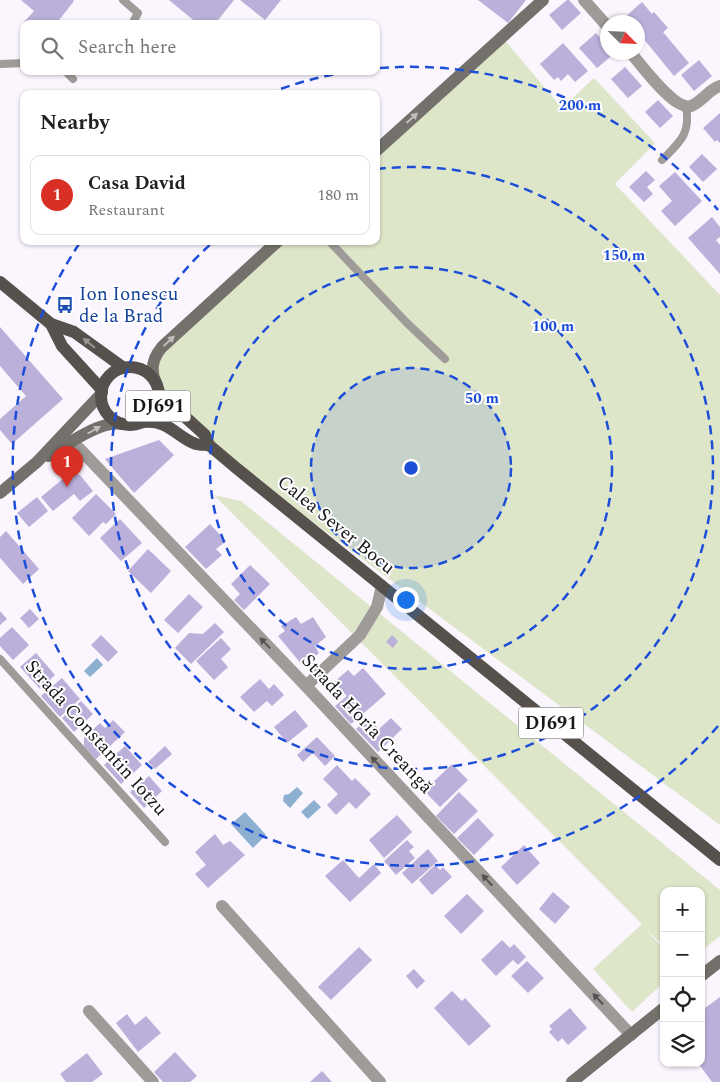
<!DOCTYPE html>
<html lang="en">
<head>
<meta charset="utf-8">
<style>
	body { margin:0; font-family:Spectral,serif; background:#f2f2f2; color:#222 }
	.controls { position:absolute; right:15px; bottom:15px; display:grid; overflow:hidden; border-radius:10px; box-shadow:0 1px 4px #0004 }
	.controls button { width:45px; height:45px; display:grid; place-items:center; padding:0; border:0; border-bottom:1px solid #e0e0e0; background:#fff; color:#222; font:25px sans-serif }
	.compass { position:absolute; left:600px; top:15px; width:45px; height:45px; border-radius:50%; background:#fff; box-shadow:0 1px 4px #0004; rotate:114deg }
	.you { position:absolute; left:405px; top:599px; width:18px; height:18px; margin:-12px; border:4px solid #fff; border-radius:50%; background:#1a73e8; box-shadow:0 0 0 8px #1a73e833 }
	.badge { display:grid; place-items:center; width:32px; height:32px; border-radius:50%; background:#d93025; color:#fff; font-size:16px; font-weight:700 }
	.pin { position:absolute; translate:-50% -41px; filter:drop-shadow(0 1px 2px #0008) }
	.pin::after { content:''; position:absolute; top:26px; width:18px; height:15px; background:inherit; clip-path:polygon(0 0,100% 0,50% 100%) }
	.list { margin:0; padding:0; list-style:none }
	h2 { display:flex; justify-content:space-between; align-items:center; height:65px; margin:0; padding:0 20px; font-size:21px }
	h2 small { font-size:16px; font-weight:400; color:#767676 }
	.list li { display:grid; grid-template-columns:32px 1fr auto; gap:15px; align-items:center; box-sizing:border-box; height:80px; margin:0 10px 10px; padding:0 10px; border:1px solid #e0e0e0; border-radius:10px }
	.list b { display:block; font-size:19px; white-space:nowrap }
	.list p { margin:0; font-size:16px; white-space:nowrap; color:#767676 }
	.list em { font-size:16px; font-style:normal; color:#767676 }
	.icon { flex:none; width:28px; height:28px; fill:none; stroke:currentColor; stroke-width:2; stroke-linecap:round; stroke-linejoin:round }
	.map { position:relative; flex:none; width:720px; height:1082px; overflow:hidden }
	.search { position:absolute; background:#fff; box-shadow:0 1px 4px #0004; left:20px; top:20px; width:360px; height:55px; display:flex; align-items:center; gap:12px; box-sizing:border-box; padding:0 18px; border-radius:10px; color:#767676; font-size:19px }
	.panel { position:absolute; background:#fff; box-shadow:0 1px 4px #0004; left:20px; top:90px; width:360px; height:155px; border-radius:10px }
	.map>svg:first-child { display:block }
	.green { fill:#dee6c9 }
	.water { fill:#8eb0d0 }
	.building { fill:#bbb0da }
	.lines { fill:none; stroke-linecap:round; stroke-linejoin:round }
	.lane { stroke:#9e9b98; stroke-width:8 }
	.street { stroke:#9e9b98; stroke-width:12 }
	.secondary { stroke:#74706b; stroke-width:12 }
	.primary { stroke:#56514c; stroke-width:12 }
	.oneway { fill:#c0bfbc }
	.oneway2 { fill:#9a9794 }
	.oneway3 { fill:#555253 }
	.ring { fill:none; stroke:#1d4ed8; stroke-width:2.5; stroke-dasharray:9 6 }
	.labels { text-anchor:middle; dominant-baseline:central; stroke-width:4; stroke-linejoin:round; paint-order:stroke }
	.shield { fill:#fff; stroke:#5e5d5f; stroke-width:1 }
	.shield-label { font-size:18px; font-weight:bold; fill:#19171a }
	.transit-label { font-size:19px; fill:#164399; stroke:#fff; text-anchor:start }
	.street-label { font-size:19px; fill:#19171a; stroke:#fff }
	.centre { fill:#1d4ed8; stroke:#fff; stroke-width:2.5 }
	.ring-label { font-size:15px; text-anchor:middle; font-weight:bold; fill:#1d4ed8; stroke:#fff; stroke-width:4; stroke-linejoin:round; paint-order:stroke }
</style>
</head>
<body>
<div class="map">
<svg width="720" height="1082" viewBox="0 0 720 1082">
	<rect width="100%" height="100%" fill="#fbf5fd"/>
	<g class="green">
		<path d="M502 37 562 108 594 78 655 143 615 184 720 295V825L209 445 158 404 155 358 278 241H376V152Z"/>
		<path d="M214 495 241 501 720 890V936L701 951V891H664V946L644 928 664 949V982L632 1012 593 969 642 924Z"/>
	</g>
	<g class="water">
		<path d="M97 658 103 665 90 677 84 671Z"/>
		<path d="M297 787 303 793 290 808 283 801 284 795 289 794Z"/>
		<path d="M314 800 321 807 308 819 301 812Z"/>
		<path d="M245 812 266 835 253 848 231 824Z"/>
	</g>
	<g class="building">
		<path d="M21 0H73L74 1 56 24H26L24 22 34 11Z"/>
		<path d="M169 0H234L215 24H198Z"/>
		<path d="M240 0H281L265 20Z"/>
		<path d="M478 0H526L508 23Z"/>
		<path d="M567 0H569L581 13 562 30 549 15Z"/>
		<path d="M642 2 652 14 654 12 668 28 663 32 689 63 674 76 638 32V22H629L625 17Z"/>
		<path d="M596 33 608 47V52L614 54 597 68 579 48Z"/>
		<path d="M563 43 588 71 575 82 568 74 561 81 558 77 554 80 540 64Z"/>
		<path d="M699 60 712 76 694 91 681 75Z"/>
		<path d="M625 67 642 86 628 98 611 79Z"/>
		<path d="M658 100 673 116 660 128 645 112Z"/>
		<path d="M720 113V143L717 140 715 142 703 128Z"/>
		<path d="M702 154 717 169 703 182 689 167Z"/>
		<path d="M646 171 655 180 647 187 653 194 644 202 629 187Z"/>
		<path d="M675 172 702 201 675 226 661 211 672 201 659 186Z"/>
		<path d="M712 217 720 227V237L716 240 720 245V274L688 238Z"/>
		<path d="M0 327 63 399 12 444 0 430V419L26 396 0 366Z"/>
		<path d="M159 440 174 455 134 493 105 459Z"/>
		<path d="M70 473 80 475 93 491 80 501 74 494 53 511 41 497Z"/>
		<path d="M96 494 116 514 106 524 103 522 89 536 72 518Z"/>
		<path d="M37 497 48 511 29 527 17 513Z"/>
		<path d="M120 519 142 543 121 561 100 538Z"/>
		<path d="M210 524 226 541 216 549 222 555 206 569 185 547Z"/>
		<path d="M6 531 39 569 23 584 0 558V537Z"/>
		<path d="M148 549 171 571 151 593 128 571Z"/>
		<path d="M250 565 270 584 244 610 234 600 240 594 231 584Z"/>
		<path d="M189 594 203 607 178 633 164 620Z"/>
		<path d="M30 609 39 619 29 628 20 618Z"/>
		<path d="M0 611 7 619 0 625Z"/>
		<path d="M296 617 301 624 313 617 326 637 315 646 319 653 303 666 278 636 285 631 281 626Z"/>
		<path d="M215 623 224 632 191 664 175 648 189 633 203 634Z"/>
		<path d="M12 627 29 645 13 660 0 646V638Z"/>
		<path d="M101 635 118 652 108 662 91 645Z"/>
		<path d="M392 635 398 641 393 648 386 642Z"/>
		<path d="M221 638 231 649 221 659 228 667 214 680 196 661Z"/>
		<path d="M36 653 55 675 40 689 20 667Z"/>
		<path d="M363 668 386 694 351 724 335 706 347 696 334 682 348 670 354 676Z"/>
		<path d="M62 678 80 699 60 717 41 696Z"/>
		<path d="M260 679 269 689 274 684 284 695 272 706 267 701 254 712 240 697Z"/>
		<path d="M81 701 93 714 74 732 62 718Z"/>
		<path d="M295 710 308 726 287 743 274 727Z"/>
		<path d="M368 718 379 729 391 718 402 729 378 752 356 729Z"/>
		<path d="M113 720 125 732 96 759 84 746V738L100 723 105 728Z"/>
		<path d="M317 737 335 756 325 766 313 753 303 762 297 755Z"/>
		<path d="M125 746 142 765 121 784 104 765Z"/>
		<path d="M165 746 172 754 155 769 148 762Z"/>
		<path d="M452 764 468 780 440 807 424 791Z"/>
		<path d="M337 765 352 781 355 778 371 794 356 809 349 802 336 815 327 805 338 794 323 779Z"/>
		<path d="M149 776 162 791 144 808 130 792Z"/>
		<path d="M459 792 478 811 454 834 436 816Z"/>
		<path d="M397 815 412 832 384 858 369 840Z"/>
		<path d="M478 818 494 835 474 855 457 838Z"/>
		<path d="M215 834 223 845 230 841 245 855 208 888 195 874 206 865 195 852Z"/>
		<path d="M407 840 414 847 409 851 415 858 396 875 384 861Z"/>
		<path d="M524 845 540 863 517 885 501 867Z"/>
		<path d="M428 849 438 861 412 884 402 873Z"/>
		<path d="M343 860 359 878 374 864 381 873 350 902 325 876Z"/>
		<path d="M435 865 440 870 443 867 452 877 432 895 419 880Z"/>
		<path d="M553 892 570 907 555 924 539 909Z"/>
		<path d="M467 894 484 911 461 934 444 916Z"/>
		<path d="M502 940 510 948 514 944 526 957 518 965 513 960 496 976 481 960Z"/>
		<path d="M359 947 372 960 331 1000 318 987Z"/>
		<path d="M527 961 544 978 528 993 511 976Z"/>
		<path d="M414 969 425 981 417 989 406 976Z"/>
		<path d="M452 991 462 1001 465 998 491 1026 469 1046 434 1008Z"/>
		<path d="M720 997V1082H712L698 1063H701V1011Z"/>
		<path d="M570 1008 587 1028 568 1045 562 1038 558 1042 549 1032 552 1029 549 1026Z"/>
		<path d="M127 1014 135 1025 146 1016 161 1033 138 1052 116 1023Z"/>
		<path d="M175 1052 197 1076 190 1082H163L154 1072Z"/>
		<path d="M87 1053 103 1074 92 1082H66L60 1074Z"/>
		<path d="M322 1071 332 1082H310Z"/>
	</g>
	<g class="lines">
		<g class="lane">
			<path d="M123 0 138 13 132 24"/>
			<path d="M0 64 24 63"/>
			<path d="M65 71 73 79"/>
			<path d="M662 160C680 142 691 134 686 106"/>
			<path d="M329 241 407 323 445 359"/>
			<path d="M0 659 165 842"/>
		</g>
		<g class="street">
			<path d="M584 0 608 27"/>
			<path d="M630 52C641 64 674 111 691 106 702 102 709 89 720 86"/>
			<path d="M73 442 306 686 631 1035"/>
			<path d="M306 686 360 635 377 607 382 586"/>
			<path d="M222 906 380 1082"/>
			<path d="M89 1011 153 1082"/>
		</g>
		<g class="secondary">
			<path d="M376 151 543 0"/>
			<path d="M156 383C150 370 152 359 162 347L278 241"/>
			<path d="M48 456C67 445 100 420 122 424"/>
			<path d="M0 493 37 462 102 393"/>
			<path d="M701 976 720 961"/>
			<path d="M572 1082 664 1008"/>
		</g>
		<g class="primary">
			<path d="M0 282 51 324 74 332 124 368"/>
			<path d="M51 324 62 346 102 390"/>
			<circle cx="130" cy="396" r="29"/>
			<path d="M159 393 205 435 209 445 235 467 720 860"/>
			<path d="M144 422C168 419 178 438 196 444 200 445 205 445 209 445"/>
		</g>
	</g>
	<defs><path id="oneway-solid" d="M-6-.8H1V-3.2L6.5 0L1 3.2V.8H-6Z" transform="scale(1.25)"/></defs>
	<g class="oneway">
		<use href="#oneway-solid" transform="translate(412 118) rotate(-42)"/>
		<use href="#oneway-solid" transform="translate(169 341) rotate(-43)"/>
		<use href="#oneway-solid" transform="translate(94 430) rotate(-30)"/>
	</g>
	<use class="oneway2" href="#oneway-solid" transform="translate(89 343) rotate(-141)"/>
	<g class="oneway3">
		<use href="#oneway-solid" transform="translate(265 643) rotate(-134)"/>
		<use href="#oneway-solid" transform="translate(376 762) rotate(-133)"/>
		<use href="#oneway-solid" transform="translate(487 880) rotate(-133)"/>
		<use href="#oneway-solid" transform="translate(598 999) rotate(-133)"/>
	</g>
	<circle cx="411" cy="468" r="100" fill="#1d4ed8" fill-opacity=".12"/>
	<g class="ring">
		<circle cx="411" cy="468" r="100"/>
		<circle cx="411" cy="468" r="201"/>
		<path d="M377 169A301 301 0 1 1 212 243"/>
		<path d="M718 726A401 401 0 0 1 79 244M267 94A401 401 0 0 1 352 71M380 68A401 401 0 0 1 718 210"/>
	</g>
	<defs>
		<g id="bus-bare" transform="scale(1.35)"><path d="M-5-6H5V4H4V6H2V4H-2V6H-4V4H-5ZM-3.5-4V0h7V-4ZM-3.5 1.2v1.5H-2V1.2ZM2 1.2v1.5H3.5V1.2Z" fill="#1a4fb4" stroke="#fff" stroke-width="2.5" paint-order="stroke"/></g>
	</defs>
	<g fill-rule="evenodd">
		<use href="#bus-bare" x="65" y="305"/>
	</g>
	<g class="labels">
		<g class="shield">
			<rect x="125.5" y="390.5" width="65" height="31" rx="4"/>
			<rect x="518.5" y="707.5" width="65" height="31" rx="4"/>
		</g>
		<g class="shield-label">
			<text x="158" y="406">DJ691</text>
			<text x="551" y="723">DJ691</text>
		</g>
		<g class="transit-label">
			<text x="79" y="294">Ion Ionescu<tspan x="79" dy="22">de la Brad</tspan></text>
		</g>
		<g class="street-label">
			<text transform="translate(336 525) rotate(39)">Calea Sever Bocu</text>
			<text transform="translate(367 724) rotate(47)">Strada Horia Creangă</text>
			<text transform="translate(96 738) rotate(48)">Strada Constantin Iotzu</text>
		</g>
	</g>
	<circle cx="411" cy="468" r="8" class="centre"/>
	<g class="ring-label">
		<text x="580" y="110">200 m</text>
		<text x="624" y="260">150 m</text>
		<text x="553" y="331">100 m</text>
		<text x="482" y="403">50 m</text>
	</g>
</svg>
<div class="controls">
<button>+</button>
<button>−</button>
<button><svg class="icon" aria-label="locate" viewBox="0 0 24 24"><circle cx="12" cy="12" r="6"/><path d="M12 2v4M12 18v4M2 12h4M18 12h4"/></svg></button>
<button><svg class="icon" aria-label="layers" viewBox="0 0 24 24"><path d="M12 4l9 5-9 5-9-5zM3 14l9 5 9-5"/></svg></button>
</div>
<svg class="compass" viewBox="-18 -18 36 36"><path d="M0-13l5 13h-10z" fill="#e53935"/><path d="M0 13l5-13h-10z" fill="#767676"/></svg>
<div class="you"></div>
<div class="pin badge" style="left:67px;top:487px">1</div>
<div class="search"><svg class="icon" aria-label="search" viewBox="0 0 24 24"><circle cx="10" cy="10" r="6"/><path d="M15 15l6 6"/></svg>Search here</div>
<section class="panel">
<h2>Nearby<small></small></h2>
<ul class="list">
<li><span class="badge">1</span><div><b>Casa David</b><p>Restaurant</p></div><em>180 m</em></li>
</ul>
</section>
</div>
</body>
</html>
